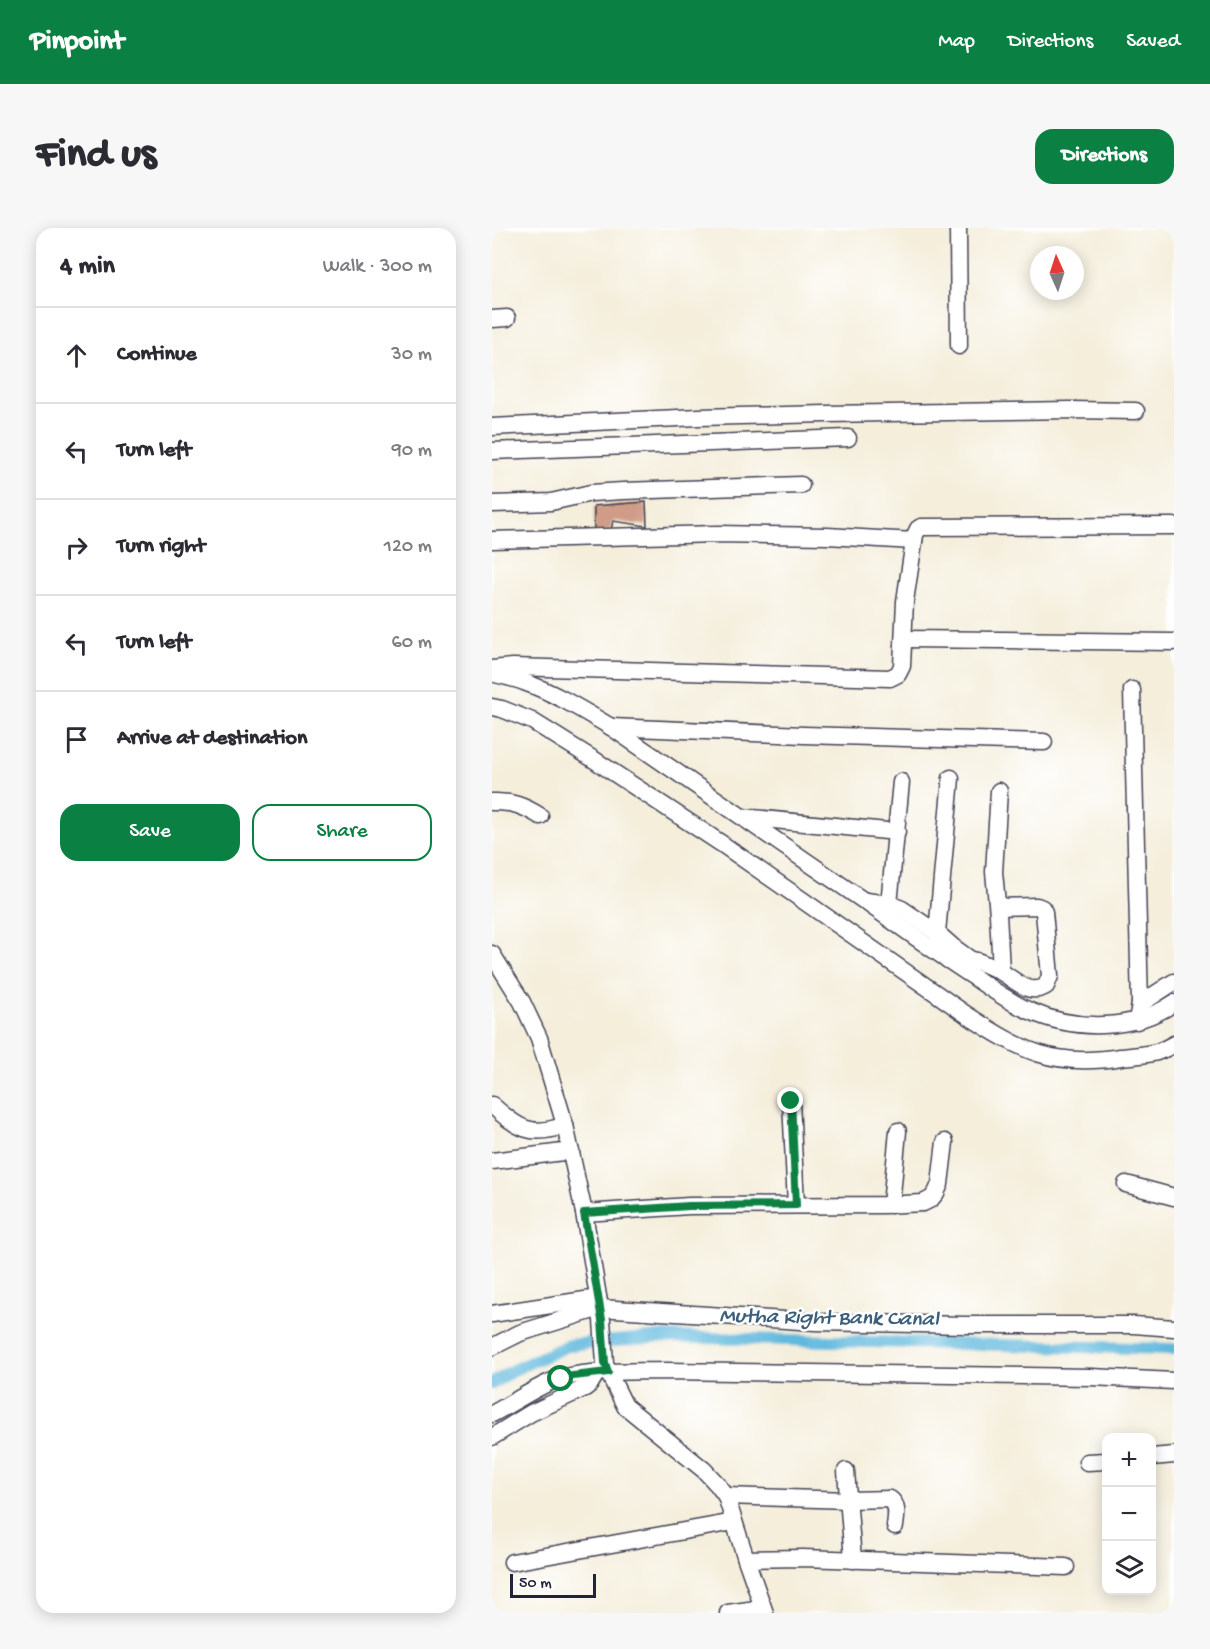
<!DOCTYPE html>
<html lang="en">
<head>
<meta charset="utf-8">
<style>
	body { margin:0; font-family:"Gochi Hand",sans-serif; background:#f7f7f7; color:#2b2b33 }
	.controls { position:absolute; right:18px; bottom:18px; display:grid; overflow:hidden; border-radius:12px; box-shadow:0 3px 15px #0003 }
	.controls button { width:54px; height:54px; display:grid; place-items:center; padding:0; border:0; border-bottom:2px solid #e1e1e2; background:#fff; color:#2b2b33; font:30px sans-serif }
	.compass { position:absolute; left:538px; top:18px; width:54px; height:54px; border-radius:50%; background:#fff; box-shadow:0 3px 15px #0003; rotate:357deg }
	.scale { position:absolute; left:18px; bottom:15px; width:86px; box-sizing:border-box; padding-left:6px; border:3px solid #22223b; border-top:0; font-size:16px; line-height:21px; white-space:nowrap; color:#22223b; -webkit-text-stroke:4px #fff; paint-order:stroke }
	.stop { position:absolute; width:18px; height:18px; margin:-14px; border:4px solid #0b8043; border-radius:50%; background:#fff }
	.stop.end { background:#0b8043; border-color:#fff; box-shadow:0 2px 6px #0008 }
	.list { margin:0; padding:0; list-style:none }
	h2 { display:flex; justify-content:space-between; align-items:center; height:78px; margin:0; padding:0 24px; font-size:26px }
	h2 small { font-size:20px; font-weight:400; color:#7c7c81 }
	.list li { display:grid; grid-template-columns:39px 1fr auto; gap:18px; align-items:center; box-sizing:border-box; height:96px; padding:0 24px; border-top:2px solid #e1e1e2 }
	.list b { display:block; font-size:22px; white-space:nowrap }
	.list em { font-size:20px; font-style:normal; color:#7c7c81 }
	.actions { display:flex; gap:12px; padding:18px 24px }
	.actions a { flex:1; padding:14px 0; border:2px solid #0b8043; border-radius:18px; text-align:center; font-size:21px; color:#0b8043 }
	.actions .main { background:#0b8043; color:#fff }
	.icon { flex:none; width:33px; height:33px; fill:none; stroke:currentColor; stroke-width:2; stroke-linecap:round; stroke-linejoin:round }
	.map { position:relative; flex:none; width:682px; height:1385px; overflow:hidden; border-radius:18px }
	header { display:flex; align-items:center; gap:36px; box-sizing:border-box; height:84px; padding:0 30px; background:#0b8043; color:#fff }
	header strong { font-size:28px }
	nav { display:flex; gap:33px; margin-inline-start:auto; font-size:21px }
	.intro { display:flex; align-items:center; justify-content:space-between; box-sizing:border-box; height:144px; padding:0 36px }
	h1 { margin:0; font-size:42px }
	.button { padding:15px 27px; border-radius:18px; background:#0b8043; color:#fff; font-size:21px; font-weight:700 }
	main { display:flex; gap:36px; padding:0 36px }
	aside { flex:1; background:#fff; border-radius:18px; box-shadow:0 3px 15px #0003 }
	.map>svg:first-child { display:block }
	.lines { fill:none; stroke-linecap:round; stroke-linejoin:round }
	.canal { stroke:#5fb8dd; stroke-width:12 }
	.building { fill:#d09c87 }
	.minor-casing { stroke:#424153; stroke-width:19 }
	.minor { stroke:#fff; stroke-width:16 }
	.route { stroke:#0b8043; stroke-width:8 }
	.labels { text-anchor:middle; dominant-baseline:central; stroke-width:5; stroke-linejoin:round; paint-order:stroke }
	.water-label { font-size:22px; font-style:italic; fill:#3a5e7c; stroke:#fff }
</style>
</head>
<body>
<header>
<strong>Pinpoint</strong>
<nav><a>Map</a><a>Directions</a><a>Saved</a></nav>
</header>
<div class="intro"><h1>Find us</h1><a class="button">Directions</a></div>
<main>
<aside>
<h2>4 min<small>Walk · 300 m</small></h2>
<ul class="list">
<li><svg class="icon" aria-label="ahead" viewBox="0 0 24 24"><path d="M12 20V5M6 11l6-6 6 6"/></svg><div><b>Continue</b></div><em>30 m</em></li>
<li><svg class="icon" aria-label="left" viewBox="0 0 24 24"><path d="M17 20v-9H6M10 6l-5 5 5 5"/></svg><div><b>Turn left</b></div><em>90 m</em></li>
<li><svg class="icon" aria-label="right" viewBox="0 0 24 24"><path d="M7 20v-9h11M14 6l5 5-5 5"/></svg><div><b>Turn right</b></div><em>120 m</em></li>
<li><svg class="icon" aria-label="left" viewBox="0 0 24 24"><path d="M17 20v-9H6M10 6l-5 5 5 5"/></svg><div><b>Turn left</b></div><em>60 m</em></li>
<li><svg class="icon" aria-label="arrive" viewBox="0 0 24 24"><path d="M6 21V4h12l-3 4 3 4H6"/></svg><div><b>Arrive at destination</b></div></li>
</ul>
<div class="actions"><a class="main">Save</a><a>Share</a></div>
</aside>
<div class="map">
<svg width="682" height="1385" viewBox="0 0 682 1385">
	<rect width="100%" height="100%" fill="#fff"/>
	<filter id="ink" filterUnits="userSpaceOnUse"><feTurbulence type="fractalNoise" baseFrequency=".0167" numOctaves="2"/><feDisplacementMap in="SourceGraphic" scale="12" xChannelSelector="R" yChannelSelector="G"/><feConvolveMatrix kernelMatrix="1 2 1 2 8 2 1 2 1" color-interpolation-filters="sRGB"/></filter>
	<filter id="wash" filterUnits="userSpaceOnUse"><feTurbulence type="fractalNoise" baseFrequency=".008" numOctaves="4" result="noise"/><feDisplacementMap in="SourceGraphic" scale="24" xChannelSelector="R" yChannelSelector="G"/><feGaussianBlur stdDeviation="1.35" result="paint"/><feColorMatrix in="noise" values="0 0 0 0 0 0 0 0 0 0 0 0 0 0 0 0 0 1.4 0 .05"/><feComposite in="paint" operator="in"/></filter>
	<g filter="url(#wash)">
		<rect width="100%" height="100%" fill="#f4eedb"/>
		<g class="lines">
			<path class="canal" d="M0 1156 19 1143 77 1117 169 1109 682 1121"/>
		</g>
		<g id="blocks">
			<path class="building" d="M154 274 155 298 121 293 119 302 102 306V278Z"/>
		</g>
	</g>
	<g filter="url(#ink)">
		<use href="#blocks" fill-opacity="0" stroke="#424153" stroke-width="1.5"/>
		<g class="lines">
			<g class="minor-casing">
				<g id="minor">
					<path d="M466 0 467 118"/>
					<path d="M0 91 15 90"/>
					<path d="M0 199 207 189 334 186 578 182 644 183"/>
					<path d="M0 223 356 210"/>
					<path d="M0 276 59 274 99 265 131 263 309 257"/>
					<path d="M0 312 226 306 335 308 422 313"/>
					<path d="M412 411 682 414"/>
					<path d="M0 441 21 439 398 450 406 446 410 438 413 373 423 307 426 301 429 299 682 298"/>
					<path d="M0 445C10 448 22 450 32 454 63 465 90 482 119 499 205 559 292 617 378 677 412 701 445 725 479 747 498 760 517 774 538 783 583 803 641 803 682 775"/>
					<path d="M640 462 648 776 645 793"/>
					<path d="M0 479 10 481 40 493 101 531 230 616 475 787C530 823 561 840 629 829 641 828 654 827 665 824 671 822 677 819 682 816"/>
					<path d="M119 499 312 507 552 514"/>
					<path d="M507 563 502 644 506 686 509 743"/>
					<path d="M0 574C19 573 32 578 48 588"/>
					<path d="M251 589 405 604"/>
					<path d="M374 673 397 676 410 681 445 705 461 719 479 732"/>
					<path d="M397 676 409 554"/>
					<path d="M445 705 459 550"/>
					<path d="M0 726 30 774 47 810 73 897 92 985 110 1092 113 1135 116 1144 133 1178 212 1242 225 1256 234 1268 254 1331 273 1385"/>
					<path d="M456 732C466 732 476 731 485 733 493 736 500 739 507 743 522 750 536 769 554 758L558 748 552 684 550 680 545 678 506 679"/>
					<path d="M648 776 682 754"/>
					<path d="M299 873 304 977"/>
					<path d="M0 877C25 900 39 910 73 897"/>
					<path d="M0 933 79 923"/>
					<path d="M634 956 682 969"/>
					<path d="M399 977 406 903"/>
					<path d="M92 985 197 978 392 977 431 975 439 971 444 965 448 956 453 914"/>
					<path d="M0 1086 106 1070"/>
					<path d="M0 1119 28 1105 108 1080 323 1094 474 1097H642L682 1100"/>
					<path d="M0 1186C19 1176 38 1163 58 1154 89 1141 140 1144 174 1143L599 1149 682 1153"/>
					<path d="M0 1209 39 1185 93 1160 98 1156 104 1146"/>
					<path d="M660 1229 682 1227"/>
					<path d="M595 1234 614 1233"/>
					<path d="M354 1243 361 1332"/>
					<path d="M234 1268 357 1272 398 1271C407 1277 404 1289 403 1298"/>
					<path d="M254 1331 311 1330 574 1339"/>
					<path d="M20 1334 242 1294"/>
					<path d="M236 1385 271 1380"/>
				</g>
			</g>
			<use href="#minor" class="minor"/>
		</g>
	</g>
	<g class="lines" filter="url(#ink)">
		<path class="route" d="M69 1151 81 1148 116 1144 113 1135 110 1092 92 985 197 978 304 977 299 873"/>
	</g>
	<g class="labels">
		<g class="water-label">
			<text transform="translate(337 1091) rotate(1)">Mutha Right Bank Canal</text>
		</g>
	</g>
</svg>
<div class="controls">
<button>+</button>
<button>−</button>
<button><svg class="icon" aria-label="layers" viewBox="0 0 24 24"><path d="M12 4l9 5-9 5-9-5zM3 14l9 5 9-5"/></svg></button>
</div>
<svg class="compass" viewBox="-18 -18 36 36"><path d="M0-13l5 13h-10z" fill="#e53935"/><path d="M0 13l5-13h-10z" fill="#7c7c81"/></svg>
<div class="scale">50 m</div>
<div class="stop" style="left:69px;top:1151px"></div>
<div class="stop end" style="left:299px;top:873px"></div>
</div>
</main>
</body>
</html>
